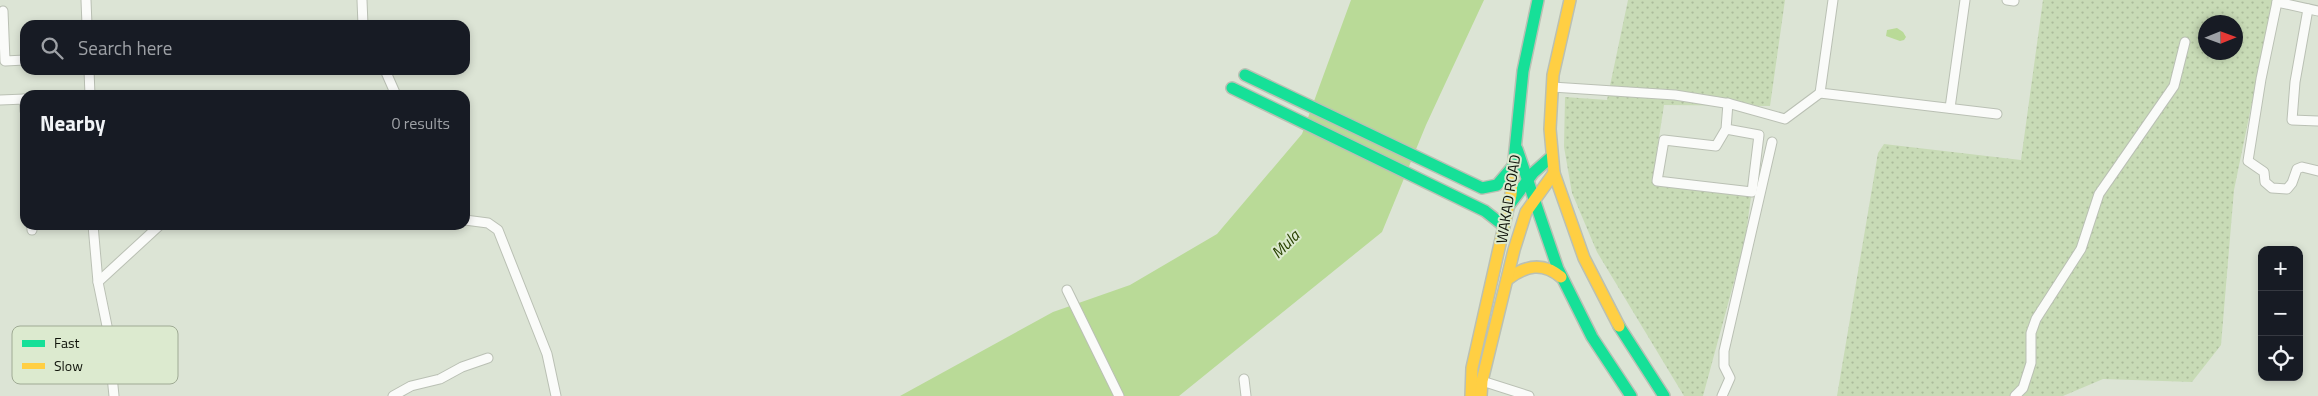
<!DOCTYPE html>
<html lang="en">
<head>
<meta charset="utf-8">
<style>
	body { margin:0; font-family:"Titillium Web",sans-serif; background:#20242c; color:#f1f3f6 }
	.controls { position:absolute; right:15px; bottom:15px; display:grid; overflow:hidden; border-radius:10px; box-shadow:0 2px 8px #0003 }
	.controls button { width:45px; height:45px; display:grid; place-items:center; padding:0; border:0; border-bottom:1px solid #363941; background:#171b24; color:#f1f3f6; font:25px sans-serif }
	.compass { position:absolute; left:2198px; top:15px; width:45px; height:45px; border-radius:50%; background:#171b24; box-shadow:0 2px 8px #0003; rotate:89deg }
	.list { margin:0; padding:0; list-style:none }
	h2 { display:flex; justify-content:space-between; align-items:center; height:65px; margin:0; padding:0 20px; font-size:21px }
	h2 small { font-size:16px; font-weight:400; color:#9ea1a6 }
	.icon { flex:none; width:28px; height:28px; fill:none; stroke:currentColor; stroke-width:2; stroke-linecap:round; stroke-linejoin:round }
	.map { position:relative; flex:none; width:2318px; height:396px; overflow:hidden }
	.search { position:absolute; background:#171b24; box-shadow:0 2px 8px #0003; left:20px; top:20px; width:450px; height:55px; display:flex; align-items:center; gap:12px; box-sizing:border-box; padding:0 18px; border-radius:15px; color:#9ea1a6; font-size:19px }
	.panel { position:absolute; background:#171b24; box-shadow:0 2px 8px #0003; left:20px; top:90px; width:450px; height:140px; border-radius:15px }
	.map>svg:first-child { display:block }
	.grass { fill:url(#grass-dots); fill-rule:evenodd }
	.water { fill:#b9da97 }
	.lines { fill:none; stroke-linecap:round; stroke-linejoin:round }
	.street-casing { stroke:#bac0b4; stroke-width:11 }
	.fast-casing { stroke:#bac0b4; stroke-width:14 }
	.slow-casing { stroke:#bac0b4; stroke-width:14 }
	.street { stroke:#fafbf9; stroke-width:9 }
	.fast { stroke:#16e098; stroke-width:11 }
	.slow { stroke:#ffcf43; stroke-width:11 }
	.labels { text-anchor:middle; dominant-baseline:central; stroke-width:4; stroke-linejoin:round; paint-order:stroke }
	.street-label { font-size:15px; fill:#10140b; stroke:#dceacf }
	.water-label { font-size:16px; font-style:italic; fill:#284100; stroke:#dceacf }
	.key { fill:#dceacf; stroke:#9faa94; stroke-width:1 }
	.key-label { font-size:14px; fill:#10140b }
</style>
</head>
<body>
<div class="map">
<svg width="2318" height="396" viewBox="0 0 2318 396">
	<defs>
		<pattern id="grass-dots" width="8" height="8" patternUnits="userSpaceOnUse" patternTransform="scale(1.25)"><rect width="8" height="8" fill="#c8dbb6"/><path d="M2 2h.1M6 6h.1" fill="none" stroke="#abbb9b" stroke-width="1.8" stroke-linecap="round"/></pattern>
	</defs>
	<rect width="100%" height="100%" fill="#dce4d5"/>
	<g class="grass">
		<path d="M1628 0H1785L1770 106 1664 105 1652 183 1751 197 1745 241 1703 396H1684L1597 252 1572 193 1564 147 1565 97 1607 100Z"/>
		<path d="M2043 0H2273L2234 190 2221 345 2192 382 2103 379 2063 396H1837L1878 153 1884 144 2021 160ZM2206 22H2236V52H2206Z"/>
	</g>
	<g class="water">
		<path d="M1351 0H1484L1426 125 1382 232 1179 396H900L1053 312 1130 285 1217 234 1302 134Z"/>
		<path d="M1897 28 1903 32 1906 37 1904 40 1900 41 1886 36 1887 30Z"/>
	</g>
	<g class="lines">
		<g class="street-casing">
			<g id="street">
				<path d="M86 0 87 25"/>
				<path d="M362 0 363 25"/>
				<path d="M1833 0 1820 93 1997 114"/>
				<path d="M2007 0 2014 1"/>
				<path d="M2278 0 2277 2 2318 11"/>
				<path d="M2277 2 2261 79 2248 161 2264 172 2265 182 2272 188 2287 189 2292 183 2297 169 2302 167 2318 171"/>
				<path d="M2308 9 2295 82 2292 120 2318 121"/>
				<path d="M3 11 5 61 25 60"/>
				<path d="M89 70 90 95"/>
				<path d="M385 70 396 95"/>
				<path d="M1552 87 1675 95 1731 104 1785 119 1820 93"/>
				<path d="M24 99 25 111"/>
				<path d="M0 100 25 99"/>
				<path d="M1950 108 1965 0"/>
				<path d="M1726 129 1759 135 1752 192 1657 181 1664 140 1716 146 1726 129 1728 103"/>
				<path d="M465 220 488 223 498 230 547 354 556 396"/>
				<path d="M32 225V230"/>
				<path d="M93 225 98 282 107 326 114 396"/>
				<path d="M98 282 160 225"/>
				<path d="M1067 290 1119 396"/>
				<path d="M1244 379 1246 396"/>
				<path d="M1482 381 1529 396"/>
				<path d="M393 396 411 386 440 379 462 367 488 358"/>
				<path d="M1722 396 1730 378 1724 366V351L1772 142"/>
				<path d="M2015 396 2023 388 2031 363V333L2036 319 2081 249 2099 194 2174 86 2185 42"/>
			</g>
		</g>
		<g class="fast-casing">
			<g id="fast">
				<path d="M1245 75 1482 188 1497 185 1514 165"/>
				<path d="M1232 88 1485 211 1504 226"/>
				<path d="M1517 149 1558 269 1592 337 1631 396"/>
				<path d="M1512 180 1523 71 1538 0"/>
				<path d="M1510 204 1533 173 1551 157"/>
				<path d="M1619 326 1664 396"/>
			</g>
		</g>
		<g class="slow-casing">
			<g id="slow">
				<path d="M1570 0 1553 75 1550 129 1554 173 1584 258 1619 326"/>
				<path d="M1508 279C1526 265 1543 262 1561 277"/>
				<path d="M1471 396 1472 368 1511 195 1512 180"/>
				<path d="M1481 396 1482 381 1514 250 1526 212 1554 173"/>
			</g>
		</g>
		<use href="#street" class="street"/>
		<use href="#fast" class="fast"/>
		<use href="#slow" class="slow"/>
	</g>
	<g class="labels">
		<g class="street-label">
			<text transform="translate(1508 199) rotate(-81)">WAKAD ROAD</text>
		</g>
		<g class="water-label">
			<text transform="translate(1285 244) rotate(-45)">Mula</text>
		</g>
	</g>
	<rect x="12" y="326" width="166" height="58" rx="8" class="key"/>
	<rect x="22" y="340" width="23" height="7" fill="#16e098"/>
	<rect x="22" y="363" width="23" height="6" fill="#ffcf43"/>
	<g class="key-label">
		<text x="54" y="348">Fast</text>
		<text x="54" y="371">Slow</text>
	</g>
</svg>
<div class="controls">
<button>+</button>
<button>−</button>
<button><svg class="icon" aria-label="locate" viewBox="0 0 24 24"><circle cx="12" cy="12" r="6"/><path d="M12 2v4M12 18v4M2 12h4M18 12h4"/></svg></button>
</div>
<svg class="compass" viewBox="-18 -18 36 36"><path d="M0-13l5 13h-10z" fill="#e53935"/><path d="M0 13l5-13h-10z" fill="#9ea1a6"/></svg>
<div class="search"><svg class="icon" aria-label="search" viewBox="0 0 24 24"><circle cx="10" cy="10" r="6"/><path d="M15 15l6 6"/></svg>Search here</div>
<section class="panel">
<h2>Nearby<small>0 results</small></h2>
<ul class="list">
</ul>
</section>
</div>
</body>
</html>
